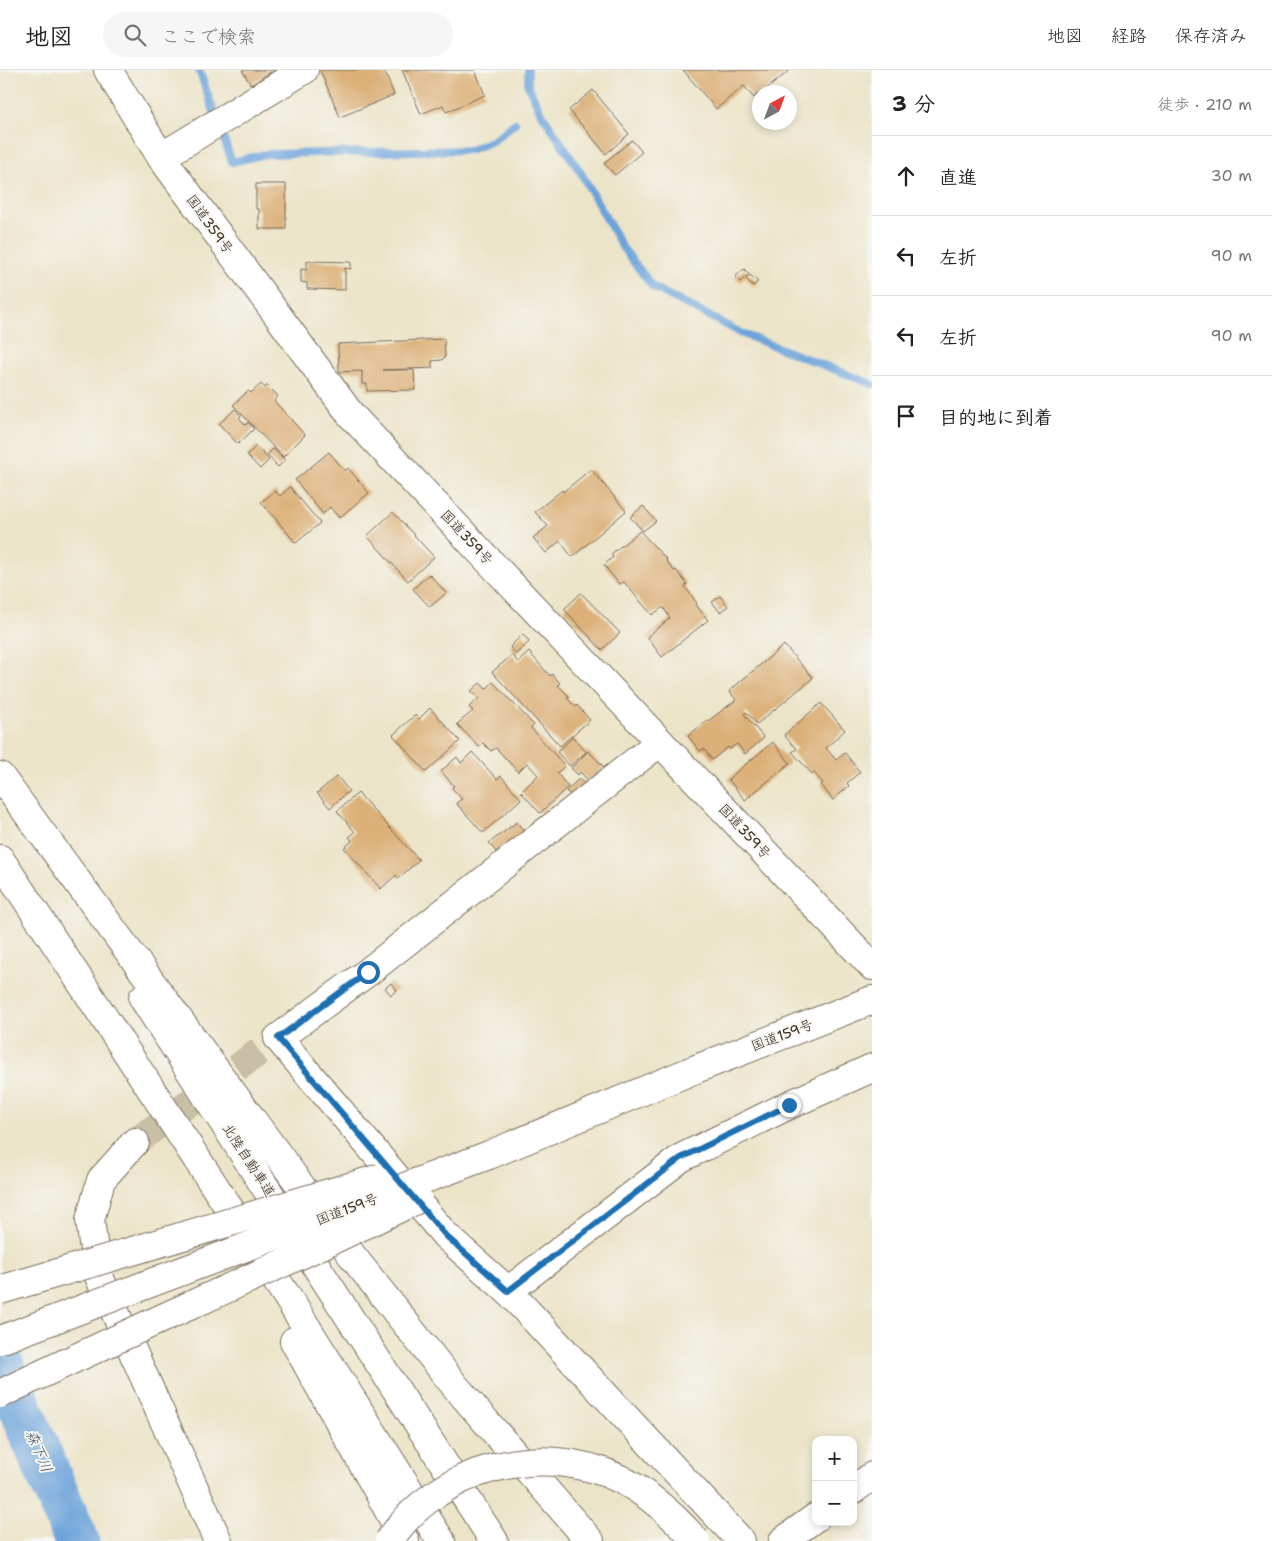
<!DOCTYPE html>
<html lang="ja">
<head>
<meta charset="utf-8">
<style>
	body { margin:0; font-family:"Shantell Sans","Klee One",sans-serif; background:#f6f6f6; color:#222 }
	.controls { position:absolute; right:15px; bottom:15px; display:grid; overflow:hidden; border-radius:10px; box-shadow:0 2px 8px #0003 }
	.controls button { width:45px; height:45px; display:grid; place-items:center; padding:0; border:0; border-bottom:1px solid #e0e0e0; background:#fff; color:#222; font:25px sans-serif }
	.compass { position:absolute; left:752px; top:15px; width:45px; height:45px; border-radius:50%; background:#fff; box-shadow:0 2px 8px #0003; rotate:41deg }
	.stop { position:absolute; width:15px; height:15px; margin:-11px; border:4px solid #1f6fb2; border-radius:50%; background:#fff }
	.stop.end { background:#1f6fb2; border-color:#fff; box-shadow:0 1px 5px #0008 }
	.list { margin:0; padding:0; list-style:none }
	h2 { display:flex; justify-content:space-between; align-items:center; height:65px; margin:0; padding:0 20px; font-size:21px }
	h2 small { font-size:16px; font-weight:400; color:#767676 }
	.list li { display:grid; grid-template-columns:32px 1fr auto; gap:15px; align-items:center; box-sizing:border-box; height:80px; padding:0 20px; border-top:1px solid #e0e0e0 }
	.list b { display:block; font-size:19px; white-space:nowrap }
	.list em { font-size:16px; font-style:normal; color:#767676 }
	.icon { flex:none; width:28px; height:28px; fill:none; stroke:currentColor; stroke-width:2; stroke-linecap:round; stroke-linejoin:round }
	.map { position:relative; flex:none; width:872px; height:1471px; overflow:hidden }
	header { display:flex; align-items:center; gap:30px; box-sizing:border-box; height:70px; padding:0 25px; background:#fff; border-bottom:1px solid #e0e0e0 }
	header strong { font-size:24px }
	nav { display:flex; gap:28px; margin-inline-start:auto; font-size:18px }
	.search { width:350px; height:45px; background:#f6f6f6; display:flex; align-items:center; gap:12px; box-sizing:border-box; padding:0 18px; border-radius:28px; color:#767676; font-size:19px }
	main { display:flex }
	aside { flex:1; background:#fff }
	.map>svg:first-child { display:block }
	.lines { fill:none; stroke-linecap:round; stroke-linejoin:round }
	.stream { stroke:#6ca3da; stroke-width:8 }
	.river { stroke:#6ca3da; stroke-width:45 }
	.building { fill:#dcb078 }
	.street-tunnel { stroke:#c9bfa6; stroke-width:28; stroke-dasharray:28 14; stroke-linecap:butt }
	.street-casing { stroke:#796b5a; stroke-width:30 }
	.highway-casing { stroke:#796b5a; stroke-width:30 }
	.street { stroke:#fff; stroke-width:28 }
	.highway { stroke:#fff; stroke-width:28 }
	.highway-bridge-casing { stroke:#796b5a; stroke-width:30; stroke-linecap:butt }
	.highway-bridge { stroke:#fff; stroke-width:28 }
	.route { stroke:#1f6fb2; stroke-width:6 }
	.labels { text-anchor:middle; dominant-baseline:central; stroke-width:4; stroke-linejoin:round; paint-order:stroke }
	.street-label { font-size:14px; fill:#3b2a1e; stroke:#f6f6f2 }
	.water-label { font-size:15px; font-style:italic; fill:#4c5460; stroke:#f6f6f2 }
</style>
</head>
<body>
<header>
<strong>地図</strong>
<div class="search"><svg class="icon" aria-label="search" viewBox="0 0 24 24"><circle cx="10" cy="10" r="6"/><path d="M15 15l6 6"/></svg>ここで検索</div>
<nav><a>地図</a><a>経路</a><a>保存済み</a></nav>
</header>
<main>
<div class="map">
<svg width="872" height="1471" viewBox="0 0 872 1471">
	<rect width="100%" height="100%" fill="#f6f6f2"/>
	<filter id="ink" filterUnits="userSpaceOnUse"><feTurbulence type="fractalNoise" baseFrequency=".02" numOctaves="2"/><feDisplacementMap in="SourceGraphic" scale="10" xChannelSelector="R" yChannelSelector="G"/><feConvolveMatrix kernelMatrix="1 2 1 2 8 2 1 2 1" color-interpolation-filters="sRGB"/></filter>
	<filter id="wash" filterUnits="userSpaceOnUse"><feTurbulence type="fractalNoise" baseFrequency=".0096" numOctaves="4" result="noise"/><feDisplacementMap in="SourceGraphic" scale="20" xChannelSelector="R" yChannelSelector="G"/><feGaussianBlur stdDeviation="1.12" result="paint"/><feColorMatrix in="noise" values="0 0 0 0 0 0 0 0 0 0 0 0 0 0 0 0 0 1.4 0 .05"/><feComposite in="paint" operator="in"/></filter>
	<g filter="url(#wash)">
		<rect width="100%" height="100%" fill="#ece4c8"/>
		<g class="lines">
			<g class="stream">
				<path d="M199 0 232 92 266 84 470 80 494 70 515 53"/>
				<path d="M528 0V15L540 41 581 103 622 177 653 217 743 264 872 314"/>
			</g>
			<path class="river" d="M0 1291 77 1471"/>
		</g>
		<g id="blocks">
			<g class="building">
				<path d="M242 0H279L271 4V2L251 15Z"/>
				<path d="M320 0H384L394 25 340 47Z"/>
				<path d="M402 0H475L485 25 446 42 443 35 421 44Z"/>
				<path d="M683 0H790L763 22H760L758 26 757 24 754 28 744 16 716 39Z"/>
				<path d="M593 20 629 64 606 84 569 40Z"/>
				<path d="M632 70 642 82 615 105 604 93Z"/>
				<path d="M256 114H286V159H259V139H256Z"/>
				<path d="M307 191 351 192V199L345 198V220L307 219V213L301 212V199L307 200Z"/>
				<path d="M744 199 749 204 740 212 735 207Z"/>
				<path d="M750 205 758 212 753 216 746 209Z"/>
				<path d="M444 269 445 287 442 290 432 291V298L383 300H414L415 320 367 321V314H362V301L339 302 338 274Z"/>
				<path d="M261 314 265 318 267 315 278 326 274 331 305 365 283 387 233 335 248 321 251 323Z"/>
				<path d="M235 339 241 346 239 348 246 355 248 352 254 359 238 374 219 354Z"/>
				<path d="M256 376 269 390 260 399 247 385Z"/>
				<path d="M273 379 285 390 278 397 267 385Z"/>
				<path d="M329 382 345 401 348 398 369 423 339 448 330 437 323 444 295 410Z"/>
				<path d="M591 399 626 441 572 487 560 471 546 483 533 468 548 456 535 442 562 420 563 422Z"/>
				<path d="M290 417 320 453 296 473 261 432 275 421 280 426Z"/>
				<path d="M643 436 656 451 643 461 630 447Z"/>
				<path d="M393 442 434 487 408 511 367 466Z"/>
				<path d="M640 461 667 490 666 491 674 501 676 500 687 514 685 517 697 533 696 535 708 550 662 587 647 567 670 548 663 537 652 545 624 512 619 514 604 495 613 487 611 484Z"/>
				<path d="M429 504 446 523 430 537 413 519Z"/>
				<path d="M581 523 620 563 602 580 564 539Z"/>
				<path d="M720 526 728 536 720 542 712 532Z"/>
				<path d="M523 564 529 572 516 584 510 577Z"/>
				<path d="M784 575 813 608 757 654 746 642 744 644 764 668 745 684 737 674 730 679 728 677 712 690 704 679 700 681 688 666 707 650 708 651 736 630 729 621Z"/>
				<path d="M529 582 550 606 552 604 560 613 558 615 570 627 567 628 576 637 577 635 590 650 560 676 492 602 512 585 518 592Z"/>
				<path d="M493 612 534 655 531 658 565 696 557 703 568 717 540 743 521 722 538 705 527 693 518 702 496 678 491 681 483 673 479 677 457 654 473 641 469 637 479 628 471 621 480 613 486 619Z"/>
				<path d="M821 633 845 660 826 678 836 690 845 683 860 702 847 713 849 716 833 730 821 715 823 713 814 703 812 704 792 682 797 679 784 665Z"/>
				<path d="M430 638 460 671 426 702 393 665 415 645 419 649Z"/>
				<path d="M573 667 586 682 570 696 557 682Z"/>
				<path d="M773 672 790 693 745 730 728 709Z"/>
				<path d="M588 681 604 697 589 711 580 702 578 705 571 698Z"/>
				<path d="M472 682 497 709 501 706 521 729 483 763 456 733 462 729 452 718 454 716 441 701 457 687 461 693Z"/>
				<path d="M337 706 349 721 330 738 317 723Z"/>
				<path d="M579 709 584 713 571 725 566 721Z"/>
				<path d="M358 723 419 790 399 808 396 805 381 819 344 778 352 771 349 767 355 762 337 741Z"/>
				<path d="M517 752 524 762 496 782 489 773Z"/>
				<path d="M391 913 397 920 391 925 385 918Z"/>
			</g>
		</g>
	</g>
	<g filter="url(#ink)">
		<use href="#blocks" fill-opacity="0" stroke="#796b5a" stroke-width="1"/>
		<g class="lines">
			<path class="street-tunnel" d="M135 1072 278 968"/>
			<g class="street-casing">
				<g id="street">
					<path d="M161 87 304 0"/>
					<path d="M660 672 368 902 278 968 446 1166 508 1221 741 1471"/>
					<path d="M135 1072 101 1110 90 1150 97 1202 218 1471"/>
					<path d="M508 1221 681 1088 789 1035 872 998"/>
					<path d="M853 1420 872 1406"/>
					<path d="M783 1471 816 1447"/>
				</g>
			</g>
			<g class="highway-casing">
				<g id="highway">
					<path d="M108 0 161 87 351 345 872 896"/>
					<path d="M0 706 350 1183 455 1316 590 1471"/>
					<path d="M0 789 288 1228 441 1471"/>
					<path d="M143 928 494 1471"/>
					<path d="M691 1001 872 930"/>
					<path d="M294 1271 379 1423 405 1471"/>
				</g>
			</g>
			<use href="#street" class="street"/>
			<use href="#highway" class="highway"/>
			<g class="highway-bridge-casing">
				<g id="highway-bridge">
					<path d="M0 1220 380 1108"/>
					<path d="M0 1270 489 1085 691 1001"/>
					<path d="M0 1324C138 1257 280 1197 418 1129"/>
					<path d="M389 1471C437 1398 541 1370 620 1409 650 1424 674 1446 696 1471"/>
				</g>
			</g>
			<use href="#highway-bridge" class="highway-bridge"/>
		</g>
	</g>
	<g class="lines" filter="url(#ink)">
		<path class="route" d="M368 902 278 968 446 1166 508 1221 681 1088 789 1035"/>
	</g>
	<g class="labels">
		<g class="street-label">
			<text transform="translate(210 154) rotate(54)">国道359号</text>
			<text transform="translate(467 467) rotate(47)">国道359号</text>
			<text transform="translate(745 761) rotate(47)">国道359号</text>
			<text transform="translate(782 965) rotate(-21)">国道159号</text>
			<text transform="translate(249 1090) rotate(57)">北陸自動車道</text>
			<text transform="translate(347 1139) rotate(-21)">国道159号</text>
		</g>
		<g class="water-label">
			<text transform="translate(39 1381) rotate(67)">森下川</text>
		</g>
	</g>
</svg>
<div class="controls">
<button>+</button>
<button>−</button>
</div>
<svg class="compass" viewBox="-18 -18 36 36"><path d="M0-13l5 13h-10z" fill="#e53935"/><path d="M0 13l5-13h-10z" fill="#767676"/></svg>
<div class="stop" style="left:368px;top:902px"></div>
<div class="stop end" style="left:789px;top:1035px"></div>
</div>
<aside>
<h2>3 分<small>徒歩 · 210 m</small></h2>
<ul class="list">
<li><svg class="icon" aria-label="ahead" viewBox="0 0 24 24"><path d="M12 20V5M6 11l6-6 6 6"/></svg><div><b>直進</b></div><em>30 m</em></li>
<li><svg class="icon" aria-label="left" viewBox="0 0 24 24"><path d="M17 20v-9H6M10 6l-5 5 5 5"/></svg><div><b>左折</b></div><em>90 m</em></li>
<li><svg class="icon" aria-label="left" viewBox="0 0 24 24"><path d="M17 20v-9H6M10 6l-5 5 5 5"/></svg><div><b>左折</b></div><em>90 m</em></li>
<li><svg class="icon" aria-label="arrive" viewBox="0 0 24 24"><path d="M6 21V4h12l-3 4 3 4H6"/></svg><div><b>目的地に到着</b></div></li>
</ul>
</aside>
</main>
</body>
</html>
